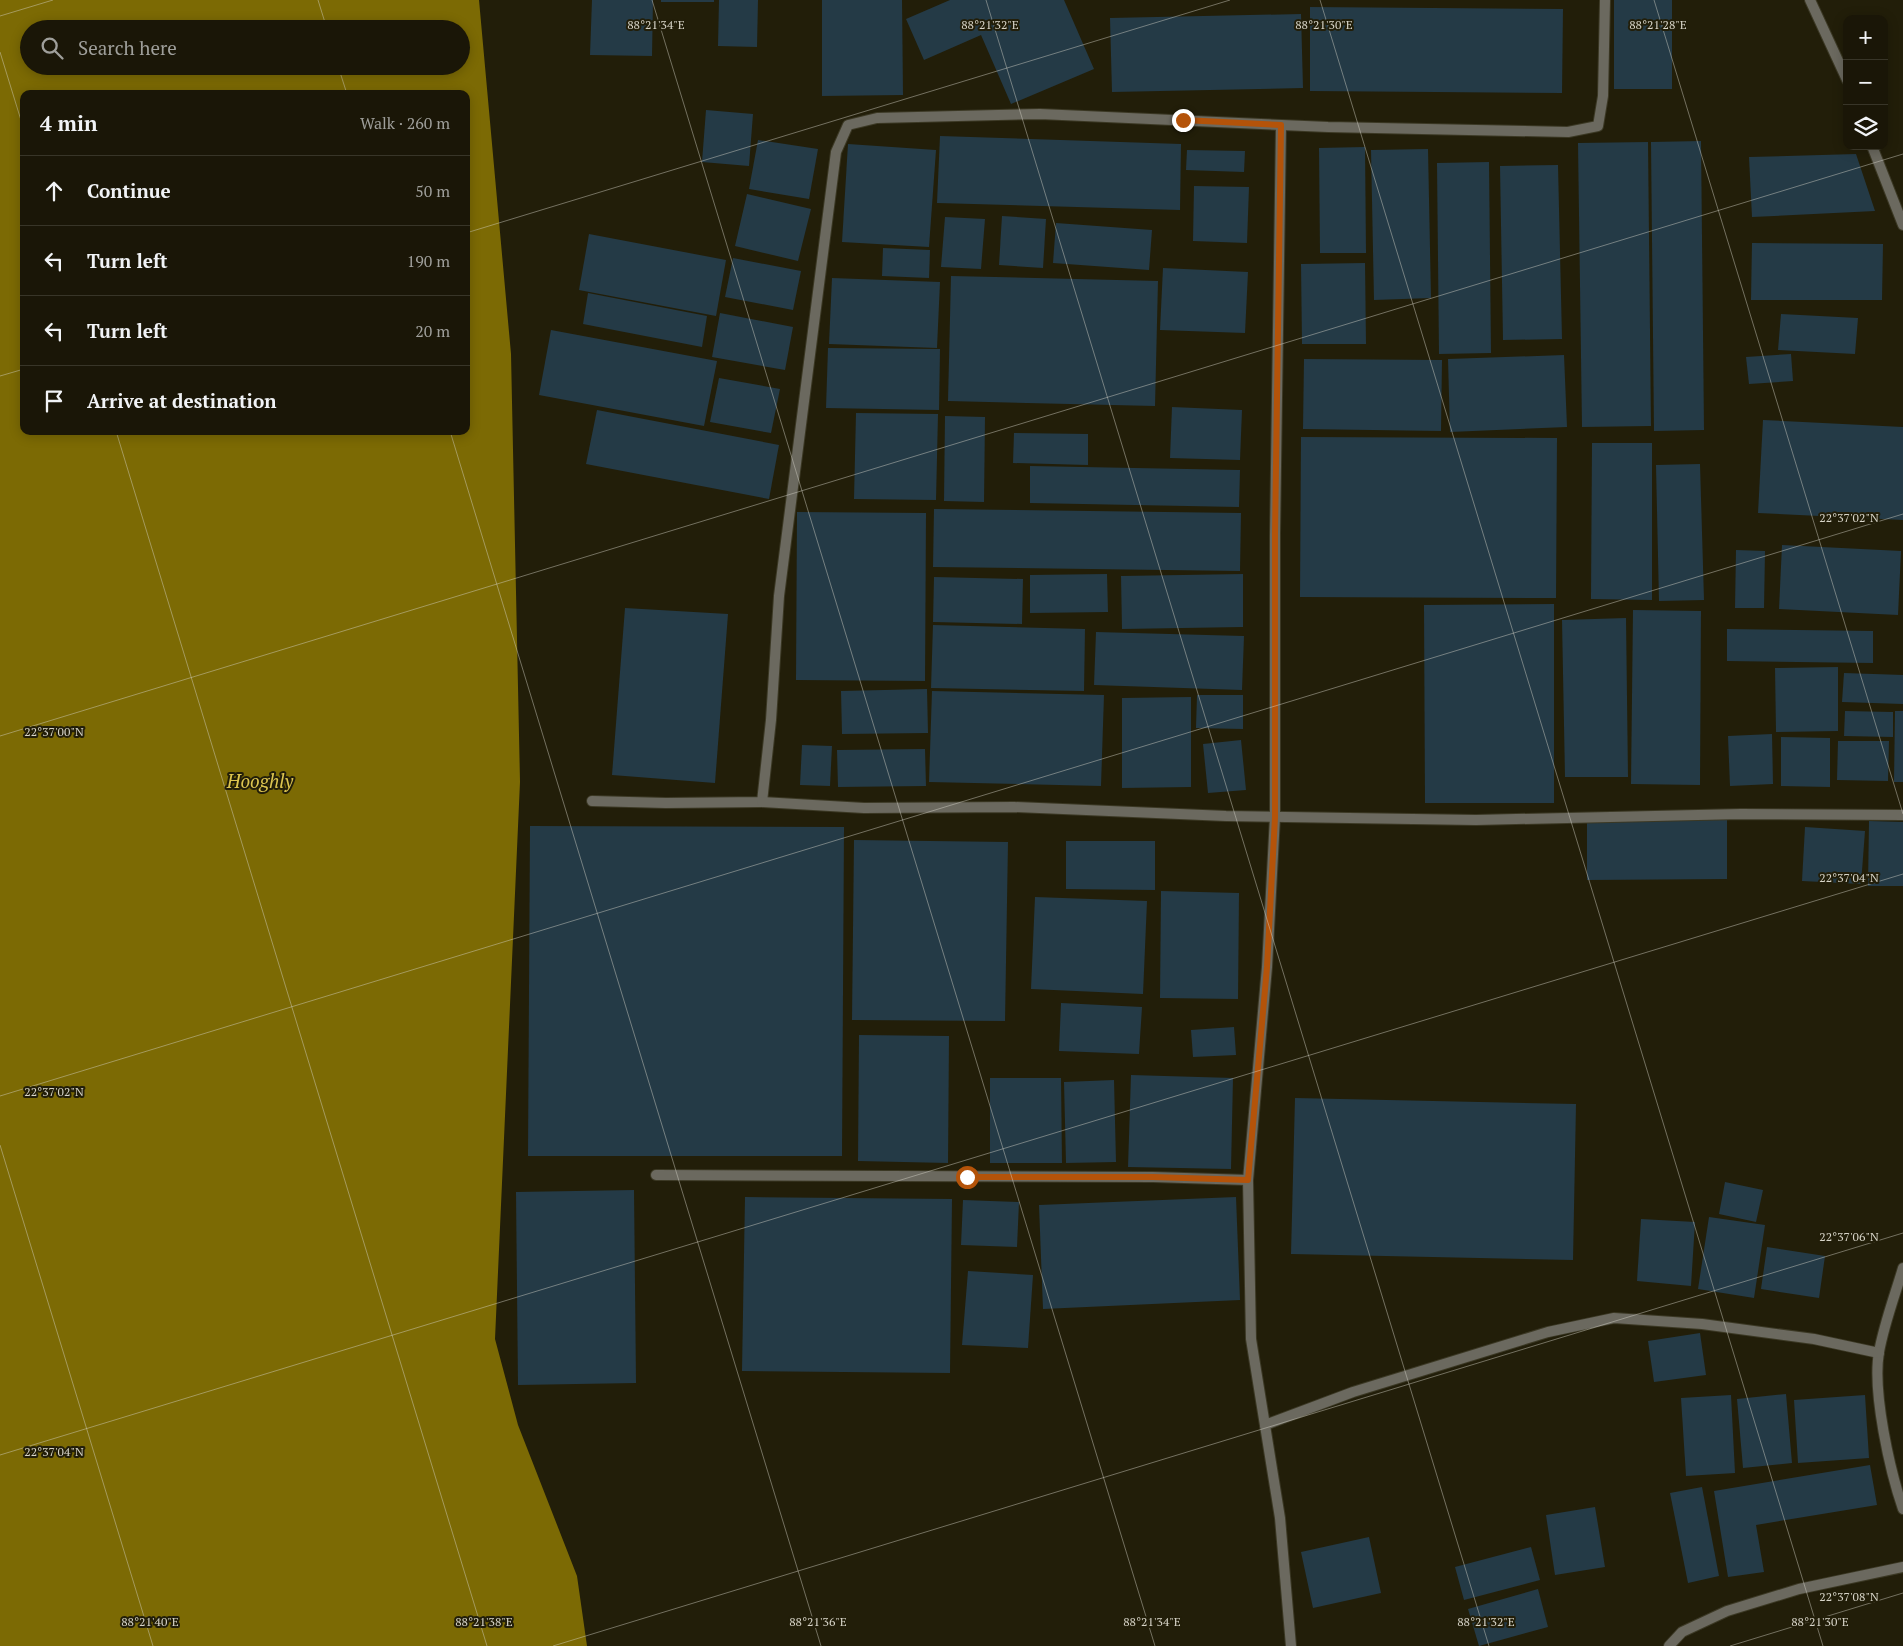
<!DOCTYPE html>
<html lang="en">
<head>
<meta charset="utf-8">
<style>
	body { margin:0; font-family:"PT Serif",serif; background:#272315; color:#f1f3f6 }
	.controls { position:absolute; right:15px; top:15px; display:grid; overflow:hidden; border-radius:10px; box-shadow:0 2px 12px #0003 }
	.controls button { width:45px; height:45px; display:grid; place-items:center; padding:0; border:0; border-bottom:1px solid #383528; background:#1a1607; color:#f1f3f6; font:25px sans-serif }
	.stop { position:absolute; width:15px; height:15px; margin:-11px; border:4px solid #b45309; border-radius:50%; background:#fff }
	.stop.end { background:#b45309; border-color:#fff; box-shadow:0 1px 5px #0008 }
	.list { margin:0; padding:0; list-style:none }
	h2 { display:flex; justify-content:space-between; align-items:center; height:65px; margin:0; padding:0 20px; font-size:21px }
	h2 small { font-size:16px; font-weight:400; color:#9f9f9b }
	.list li { display:grid; grid-template-columns:32px 1fr auto; gap:15px; align-items:center; box-sizing:border-box; height:70px; padding:0 20px; border-top:1px solid #383528 }
	.list b { display:block; font-size:19px; white-space:nowrap }
	.list em { font-size:16px; font-style:normal; color:#9f9f9b }
	.icon { flex:none; width:28px; height:28px; fill:none; stroke:currentColor; stroke-width:2; stroke-linecap:round; stroke-linejoin:round }
	.map { position:relative; flex:none; width:1903px; height:1646px; overflow:hidden }
	.search { position:absolute; background:#1a1607; box-shadow:0 2px 12px #0003; left:20px; top:20px; width:450px; height:55px; display:flex; align-items:center; gap:12px; box-sizing:border-box; padding:0 18px; border-radius:28px; color:#9f9f9b; font-size:19px }
	.panel { position:absolute; background:#1a1607; box-shadow:0 2px 12px #0003; left:20px; top:90px; width:450px; height:345px; border-radius:10px }
	.map>svg:first-child { display:block }
	.water { fill:#7c6a04; fill-rule:evenodd }
	.building { fill:#243a46 }
	.lines { fill:none; stroke-linecap:round; stroke-linejoin:round }
	.minor-casing { stroke:#3b3824; stroke-width:12 }
	.minor { stroke:#6b695f; stroke-width:10 }
	.route { stroke:#b45309; stroke-width:6 }
	.ticks { fill:none; stroke:#d8d5c9; stroke-width:1; stroke-opacity:0.45 }
	.labels { text-anchor:middle; dominant-baseline:central; stroke-width:4; stroke-linejoin:round; paint-order:stroke }
	.water-label { font-size:19px; font-style:italic; fill:#ddc550; stroke:#221e09 }
	.ticks-label { font-size:12px; text-anchor:middle; fill:#d8d5c9; stroke:#221e09; stroke-width:4; stroke-linejoin:round; paint-order:stroke }
</style>
</head>
<body>
<div class="map">
<svg width="1903" height="1646" viewBox="0 0 1903 1646">
	<rect width="100%" height="100%" fill="#221e09"/>
	<path class="water" d="M0 0H479L511 354 520 782 495 1339 518 1425 577 1576 587 1646H0ZM29 29H461V66H29ZM24 94H466V431H24Z"/>
	<g class="building">
		<path d="M592 0H653L652 56 590 55Z"/>
		<rect x="661" y="0" width="53" height="2"/>
		<path d="M719 0H758L757 47 718 46Z"/>
		<path d="M822 0H902L903 95 822 96Z"/>
		<path d="M950 0H1064L1094 69 1011 104 981 35 924 60 906 19Z"/>
		<rect x="1614" y="0" width="58" height="89"/>
		<path d="M1310 7 1563 9 1562 93 1310 91Z"/>
		<path d="M1301 14 1303 88 1112 92 1110 18Z"/>
		<path d="M706 110 753 114 749 166 702 162Z"/>
		<path d="M940 136 1181 144 1180 210 937 203Z"/>
		<path d="M758 140 818 149 809 199 749 189Z"/>
		<path d="M1701 141 1704 430 1654 431 1651 142Z"/>
		<path d="M1648 142 1651 426 1582 427 1578 143Z"/>
		<path d="M848 144 936 150 929 247 842 242Z"/>
		<path d="M1365 147 1366 253H1320L1319 148Z"/>
		<path d="M1428 149 1431 298 1374 300 1371 150Z"/>
		<path d="M1187 150 1245 151 1244 172 1186 170Z"/>
		<path d="M1856 154 1875 211 1752 217 1749 157Z"/>
		<path d="M1489 162 1491 353 1439 354 1437 163Z"/>
		<path d="M1558 165 1562 339 1503 340 1500 166Z"/>
		<path d="M1194 186 1249 187 1247 243 1193 241Z"/>
		<path d="M747 194 811 209 798 261 735 246Z"/>
		<path d="M1002 216 1046 219 1043 268 999 265Z"/>
		<path d="M945 217 985 219 981 269 941 267Z"/>
		<path d="M1056 223 1152 230 1149 270 1053 263Z"/>
		<path d="M589 234 726 260 716 316 579 290Z"/>
		<path d="M1752 243 1883 244 1882 300H1751Z"/>
		<path d="M883 248 930 250 929 278 882 276Z"/>
		<path d="M733 258 801 271 793 310 725 297Z"/>
		<path d="M1365 263 1366 344H1302L1301 264Z"/>
		<path d="M1163 268 1248 272 1245 333 1160 330Z"/>
		<path d="M951 276 1158 281 1155 406 948 401Z"/>
		<path d="M832 278 940 282 937 348 829 344Z"/>
		<path d="M588 293 707 316 702 347 583 324Z"/>
		<path d="M720 313 793 327 785 370 712 357Z"/>
		<path d="M1781 314 1858 318 1855 354 1778 350Z"/>
		<path d="M551 330 717 361 704 426 539 395Z"/>
		<path d="M828 348 940 349 939 410 826 408Z"/>
		<path d="M1791 354 1793 381 1749 384 1746 357Z"/>
		<path d="M1564 355 1567 427 1450 432 1448 359Z"/>
		<path d="M1304 359 1442 360 1441 431 1303 429Z"/>
		<path d="M719 378 780 389 771 433 710 422Z"/>
		<path d="M1172 407 1242 410 1240 460 1170 458Z"/>
		<path d="M597 410 779 445 769 499 586 464Z"/>
		<path d="M856 413 938 414 936 500 854 499Z"/>
		<path d="M945 416 985 417 984 502 944 501Z"/>
		<path d="M1763 420 1903 427V520L1758 513Z"/>
		<path d="M1014 433 1088 434V465L1013 463Z"/>
		<path d="M1301 437 1557 438 1556 598 1300 597Z"/>
		<path d="M1592 443H1652V600L1591 599Z"/>
		<path d="M1700 464 1704 600 1659 601 1656 465Z"/>
		<path d="M1030 466 1240 470 1239 507 1030 503Z"/>
		<path d="M934 509 1241 513 1240 571 933 567Z"/>
		<path d="M797 512 926 513 925 681 796 680Z"/>
		<path d="M1782 545 1901 551 1898 615 1779 609Z"/>
		<path d="M1736 550 1765 551 1764 608H1735Z"/>
		<path d="M1107 574 1108 612 1030 613V575Z"/>
		<path d="M1243 574V627L1122 629 1121 576Z"/>
		<path d="M934 577 1023 579 1022 624 933 622Z"/>
		<path d="M1554 604V803H1425L1424 605Z"/>
		<path d="M625 608 728 614 715 783 612 775Z"/>
		<path d="M1633 610 1701 611 1700 785 1631 784Z"/>
		<path d="M1626 618 1628 777H1565L1562 620Z"/>
		<path d="M933 625 1085 629 1084 691 931 688Z"/>
		<path d="M1727 629 1873 631V663L1727 661Z"/>
		<path d="M1096 632 1244 636 1242 690 1094 685Z"/>
		<path d="M1838 667V731L1776 732 1775 668Z"/>
		<path d="M1844 673 1903 675V704L1842 702Z"/>
		<path d="M927 689 928 733 842 734 841 691Z"/>
		<path d="M932 691 1104 695 1101 786 929 782Z"/>
		<path d="M1197 695H1243V729L1196 728Z"/>
		<path d="M1191 697V787L1122 788V698Z"/>
		<path d="M1845 711 1893 712V737L1844 736Z"/>
		<path d="M1895 711H1903V782H1894Z"/>
		<path d="M1772 734 1773 784 1730 786 1728 736Z"/>
		<path d="M1781 737 1830 738V787L1781 786Z"/>
		<path d="M1241 740 1246 790 1208 793 1203 744Z"/>
		<path d="M1838 741H1889L1888 781 1837 780Z"/>
		<path d="M802 745 832 746 830 786 800 785Z"/>
		<path d="M925 749 926 786 838 787 837 750Z"/>
		<path d="M1727 815V879L1587 880V816Z"/>
		<path d="M1869 821 1903 822V886H1868Z"/>
		<path d="M530 826 844 827 842 1156H528Z"/>
		<path d="M1805 827 1865 831 1861 884 1802 881Z"/>
		<path d="M854 840 1008 842 1005 1021 852 1020Z"/>
		<path d="M1066 841H1155V890L1066 889Z"/>
		<path d="M1161 891 1239 893 1238 999 1160 998Z"/>
		<path d="M1035 897 1147 901 1143 994 1031 989Z"/>
		<path d="M1061 1003 1142 1007 1139 1054 1059 1051Z"/>
		<path d="M1234 1027 1236 1055 1193 1057 1191 1030Z"/>
		<path d="M859 1035 949 1036 948 1163 858 1161Z"/>
		<path d="M1131 1075 1233 1078 1231 1169 1128 1167Z"/>
		<path d="M990 1078H1061L1062 1163H990Z"/>
		<path d="M1114 1080 1116 1162 1066 1163 1064 1082Z"/>
		<path d="M1295 1098 1576 1104 1573 1260 1291 1254Z"/>
		<path d="M1725 1182 1763 1190 1756 1222 1719 1214Z"/>
		<path d="M634 1190 636 1383 518 1385 516 1192Z"/>
		<path d="M745 1197 952 1199 950 1373 742 1371Z"/>
		<path d="M1236 1197 1240 1300 1043 1309 1039 1205Z"/>
		<path d="M963 1200 1019 1202 1017 1247 961 1245Z"/>
		<path d="M1709 1217 1765 1225 1754 1298 1698 1289Z"/>
		<path d="M1641 1219 1695 1222 1691 1286 1637 1281Z"/>
		<path d="M1767 1247 1825 1256 1819 1298 1761 1289Z"/>
		<path d="M968 1271 1033 1275 1028 1348 962 1345Z"/>
		<path d="M1700 1333 1706 1375 1654 1382 1648 1341Z"/>
		<path d="M1786 1394 1792 1463 1743 1468 1737 1399Z"/>
		<path d="M1731 1395 1735 1473 1686 1476 1681 1398Z"/>
		<path d="M1865 1395 1869 1458 1798 1463 1794 1400Z"/>
		<path d="M1870 1465 1877 1505 1756 1525 1764 1572 1728 1577 1714 1491Z"/>
		<path d="M1702 1487 1719 1576 1688 1583 1670 1493Z"/>
		<path d="M1595 1507 1605 1567 1555 1575 1546 1515Z"/>
		<path d="M1369 1537 1381 1593 1313 1608 1301 1552Z"/>
		<path d="M1531 1547 1540 1580 1464 1600 1455 1567Z"/>
		<path d="M1538 1589 1548 1627 1479 1646 1468 1609Z"/>
	</g>
	<g class="lines">
		<g class="minor-casing">
			<g id="minor">
				<path d="M1810 0 1847 80"/>
				<path d="M1281 125 1275 535V817L1267 967 1248 1180 1251 1339 1280 1518 1291 1646"/>
				<path d="M1872 146 1903 225"/>
				<path d="M592 801 666 803 762 802 771 720 779 596 836 152 848 125 877 118 1040 114 1328 127 1568 132 1598 126 1603 96 1605 0"/>
				<path d="M762 802 864 808 1014 807 1226 816 1476 820 1741 814 1903 815"/>
				<path d="M656 1175 1153 1177 1248 1180"/>
				<path d="M1903 1268C1895 1295 1884 1324 1879 1352 1872 1392 1890 1471 1903 1509"/>
				<path d="M1265 1425 1353 1392 1548 1332 1614 1318 1702 1324 1814 1339 1879 1353"/>
				<path d="M1669 1646 1682 1632 1727 1611 1799 1589 1903 1567"/>
			</g>
		</g>
		<use href="#minor" class="minor"/>
	</g>
	<g class="lines">
		<path class="route" d="M967 1177H1153L1248 1180 1267 967 1275 817V534L1281 125 1183 120"/>
	</g>
	<path class="ticks" d="M318 0 327 29M652 0 1155 1646M986 0 1489 1646M1320 0 1823 1646M1654 0 1903 814M0 16 53 0M0 52 24 130M338 66 347 94M466 233 1230 0M0 376 24 369M116 431 487 1646M450 431 821 1646M0 736 1903 154M0 1096 1903 514M0 1145 153 1646M0 1455 1903 874M553 1646 1903 1233M1730 1646 1903 1593"/>
	<g class="labels">
		<g class="water-label">
			<text x="260" y="780">Hooghly</text>
		</g>
	</g>
	<g class="ticks-label">
		<text x="656" y="29">88°21'34"E</text>
		<text x="990" y="29">88°21'32"E</text>
		<text x="1324" y="29">88°21'30"E</text>
		<text x="1658" y="29">88°21'28"E</text>
		<text x="1849" y="522">22°37'02"N</text>
		<text x="54" y="736">22°37'00"N</text>
		<text x="1849" y="882">22°37'04"N</text>
		<text x="54" y="1096">22°37'02"N</text>
		<text x="1849" y="1241">22°37'06"N</text>
		<text x="54" y="1456">22°37'04"N</text>
		<text x="1849" y="1601">22°37'08"N</text>
		<text x="150" y="1626">88°21'40"E</text>
		<text x="484" y="1626">88°21'38"E</text>
		<text x="818" y="1626">88°21'36"E</text>
		<text x="1152" y="1626">88°21'34"E</text>
		<text x="1486" y="1626">88°21'32"E</text>
		<text x="1820" y="1626">88°21'30"E</text>
	</g>
</svg>
<div class="controls">
<button>+</button>
<button>−</button>
<button><svg class="icon" aria-label="layers" viewBox="0 0 24 24"><path d="M12 4l9 5-9 5-9-5zM3 14l9 5 9-5"/></svg></button>
</div>
<div class="stop" style="left:967px;top:1177px"></div>
<div class="stop end" style="left:1183px;top:120px"></div>
<div class="search"><svg class="icon" aria-label="search" viewBox="0 0 24 24"><circle cx="10" cy="10" r="6"/><path d="M15 15l6 6"/></svg>Search here</div>
<section class="panel">
<h2>4 min<small>Walk · 260 m</small></h2>
<ul class="list">
<li><svg class="icon" aria-label="ahead" viewBox="0 0 24 24"><path d="M12 20V5M6 11l6-6 6 6"/></svg><div><b>Continue</b></div><em>50 m</em></li>
<li><svg class="icon" aria-label="left" viewBox="0 0 24 24"><path d="M17 20v-9H6M10 6l-5 5 5 5"/></svg><div><b>Turn left</b></div><em>190 m</em></li>
<li><svg class="icon" aria-label="left" viewBox="0 0 24 24"><path d="M17 20v-9H6M10 6l-5 5 5 5"/></svg><div><b>Turn left</b></div><em>20 m</em></li>
<li><svg class="icon" aria-label="arrive" viewBox="0 0 24 24"><path d="M6 21V4h12l-3 4 3 4H6"/></svg><div><b>Arrive at destination</b></div></li>
</ul>
</section>
</div>
</body>
</html>
